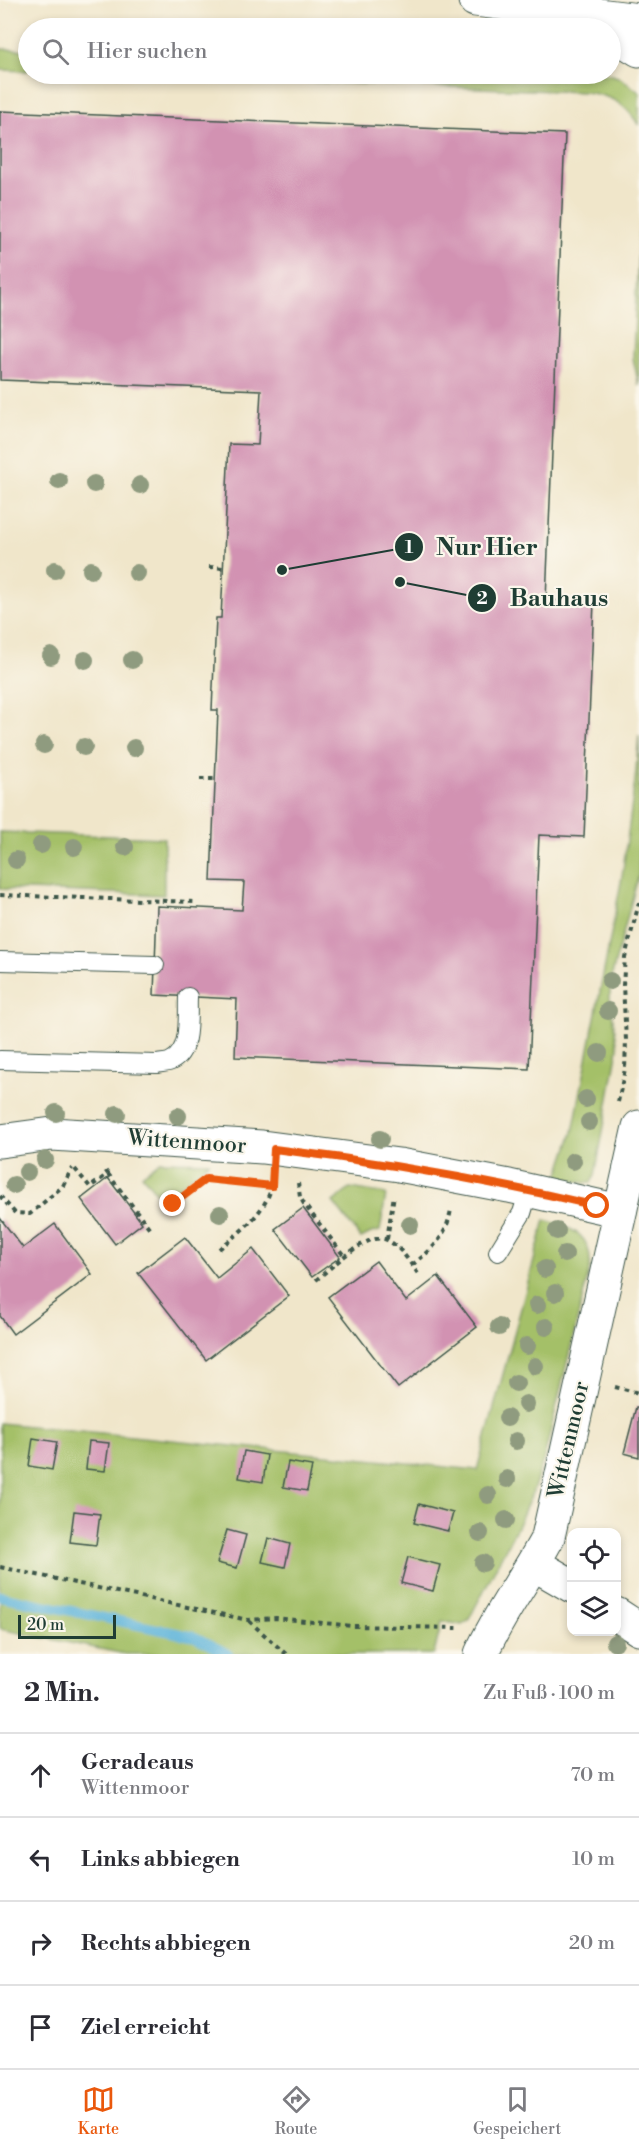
<!DOCTYPE html>
<html lang="de">
<head>
<meta charset="utf-8">
<style>
	body { margin:0; font-family:"Libre Bodoni",serif; background:#f7f7f7; color:#2b2b33 }
	.controls { position:absolute; right:18px; bottom:18px; display:grid; overflow:hidden; border-radius:12px; box-shadow:0 3px 9px #0003 }
	.controls button { width:54px; height:54px; display:grid; place-items:center; padding:0; border:0; border-bottom:2px solid #e1e1e2; background:#fff; color:#2b2b33; font:30px sans-serif }
	.scale { position:absolute; left:18px; bottom:15px; width:98px; box-sizing:border-box; padding-left:6px; border:3px solid #1f3d34; border-top:0; font-size:16px; line-height:21px; white-space:nowrap; color:#1f3d34; -webkit-text-stroke:4px #fbf7ec; paint-order:stroke }
	.stop { position:absolute; width:18px; height:18px; margin:-14px; border:4px solid #ea580c; border-radius:50%; background:#fff }
	.stop.end { background:#ea580c; border-color:#fff; box-shadow:0 2px 6px #0008 }
	.list { margin:0; padding:0; list-style:none }
	h2 { display:flex; justify-content:space-between; align-items:center; height:78px; margin:0; padding:0 24px; font-size:26px }
	h2 small { font-size:20px; font-weight:400; color:#7c7c81 }
	.list li { display:grid; grid-template-columns:39px 1fr auto; gap:18px; align-items:center; box-sizing:border-box; height:84px; padding:0 24px; border-top:2px solid #e1e1e2 }
	.list b { display:block; font-size:22px; white-space:nowrap }
	.list p { margin:0; font-size:20px; white-space:nowrap; color:#7c7c81 }
	.list em { font-size:20px; font-style:normal; color:#7c7c81 }
	.icon { flex:none; width:33px; height:33px; fill:none; stroke:currentColor; stroke-width:2; stroke-linecap:round; stroke-linejoin:round }
	.map { position:relative; flex:none; width:639px; height:1654px; overflow:hidden }
	.search { position:absolute; background:#fff; box-shadow:0 3px 9px #0003; left:18px; right:18px; top:18px; height:66px; display:flex; align-items:center; gap:15px; box-sizing:border-box; padding:0 21px; border-radius:33px; color:#7c7c81; font-size:22px }
	.sheet { height:414px; background:#fff }
	nav { display:flex; justify-content:space-around; align-items:center; box-sizing:border-box; height:84px; border-top:2px solid #e1e1e2; background:#fff; font-size:16px; color:#7c7c81 }
	nav a { display:grid; justify-items:center; gap:3px }
	nav .on { color:#ea580c }
	.map>svg:first-child { display:block }
	.green { fill:#a4c067; stroke:#627e4e; stroke-width:1.5 }
	.lines { fill:none; stroke-linecap:round; stroke-linejoin:round }
	.stream { stroke:#5bb3d9; stroke-width:10 }
	.building { fill:#d292b2 }
	.lane-casing { stroke:#3e564a; stroke-width:20 }
	.street-casing { stroke:#3e564a; stroke-width:35 }
	.primary-casing { stroke:#3e564a; stroke-width:35 }
	.highway-casing { stroke:#3e564a; stroke-width:35 }
	.path { stroke:#3e564a; stroke-width:4; stroke-dasharray:4.5 4.5; stroke-linecap:butt }
	.lane { stroke:#fff; stroke-width:18 }
	.street { stroke:#fff; stroke-width:33 }
	.primary { stroke:#fff; stroke-width:33 }
	.highway { stroke:#fff; stroke-width:33 }
	.tree { fill:#8f9b7f }
	.route { stroke:#ea580c; stroke-width:8 }
	.labels { text-anchor:middle; dominant-baseline:central; stroke-width:4.5; stroke-linejoin:round; paint-order:stroke }
	.street-label { font-size:22px; fill:#1f3d34; stroke:#fbf7ec }
	.leader { fill:none; stroke:#1f3d34; stroke-width:2 }
	.callout-dot { fill:#1f3d34; stroke:#fbf7ec; stroke-width:2 }
	.mark-label { font-size:18px; text-anchor:middle; font-weight:bold; fill:#fff }
	.callout-label { font-size:24px; text-anchor:middle; font-weight:bold; fill:#1f3d34; stroke:#fbf7ec; stroke-width:4.5; stroke-linejoin:round; paint-order:stroke }
</style>
</head>
<body>
<div class="map">
<svg width="639" height="1654" viewBox="0 0 639 1654">
	<rect width="100%" height="100%" fill="#fbf7ec"/>
	<filter id="ink" filterUnits="userSpaceOnUse"><feTurbulence type="fractalNoise" baseFrequency=".0167" numOctaves="2"/><feDisplacementMap in="SourceGraphic" scale="12" xChannelSelector="R" yChannelSelector="G"/><feConvolveMatrix kernelMatrix="1 2 1 2 8 2 1 2 1" color-interpolation-filters="sRGB"/></filter>
	<filter id="wash" filterUnits="userSpaceOnUse"><feTurbulence type="fractalNoise" baseFrequency=".008" numOctaves="4" result="noise"/><feDisplacementMap in="SourceGraphic" scale="24" xChannelSelector="R" yChannelSelector="G"/><feGaussianBlur stdDeviation="1.35" result="paint"/><feColorMatrix in="noise" values="0 0 0 0 0 0 0 0 0 0 0 0 0 0 0 0 0 1.4 0 .05"/><feComposite in="paint" operator="in"/></filter>
	<g filter="url(#wash)">
		<rect width="100%" height="100%" fill="#f0e6ca"/>
		<g class="green">
			<path d="M0 49 28 50V71L0 70Z"/>
			<path d="M97 74H610L620 78 639 92V126C627 104 610 95 585 92Z"/>
			<path d="M639 231V386L633 358Z"/>
			<path d="M639 735V874L610 982V1002L618 1048 595 1176 591 1182 585 1183 558 1177 573 1132 622 877 635 781Z"/>
			<path d="M0 832 164 838V895L0 889Z"/>
			<path d="M160 1161 209 1162 162 1200 142 1175Z"/>
			<path d="M351 1188 386 1194 380 1231 371 1233 361 1238 333 1202Z"/>
			<path d="M545 1220C572 1229 592 1233 590 1267L544 1458 533 1491 518 1525 468 1621 462 1625 442 1621 434 1654H125L0 1629V1423L477 1470Z"/>
		</g>
		<g class="lines">
			<path class="stream" d="M0 1596 195 1637 228 1654"/>
		</g>
		<g id="blocks">
			<g class="building">
				<path d="M0 111 565 134 546 600 594 602 584 837 539 835 529 1069 235 1057 237 999 154 995 157 906 242 910 244 882 211 881 218 710H212L216 618H221L229 444 258 445 261 390 0 380Z"/>
				<path d="M108 1178 142 1223 115 1244 81 1199Z"/>
				<path d="M303 1208 340 1257 312 1277 275 1229Z"/>
				<path d="M0 1218 23 1248 55 1224 92 1274 13 1334 0 1316Z"/>
				<path d="M185 1237 217 1278 253 1249 289 1296 206 1360 138 1273Z"/>
				<path d="M376 1261 406 1301 438 1276 477 1327 398 1388 328 1297Z"/>
				<path d="M636 1407H639V1457L624 1453Z"/>
				<path d="M33 1438 57 1442 52 1470 29 1466Z"/>
				<path d="M89 1441 109 1443 105 1471 86 1469Z"/>
				<path d="M244 1451 267 1455 263 1482 239 1478Z"/>
				<path d="M288 1462 312 1466 307 1491 283 1487Z"/>
				<path d="M419 1504 453 1513 448 1531 414 1523Z"/>
				<path d="M74 1511 100 1514 96 1545 70 1542Z"/>
				<path d="M227 1530 246 1535 237 1568 217 1563Z"/>
				<path d="M268 1538 290 1544 285 1567 262 1562Z"/>
				<path d="M408 1557 440 1565 433 1591 401 1583Z"/>
			</g>
		</g>
	</g>
	<g filter="url(#ink)">
		<use href="#blocks" fill-opacity="0" stroke="#3e564a" stroke-width="1.5"/>
		<g class="lines">
			<g class="lane-casing">
				<g id="lane">
					<path d="M0 961 155 965"/>
					<path d="M0 1060 157 1064C161 1063 168 1063 171 1061 192 1051 187 1015 188 997"/>
					<path d="M498 1252 522 1213 529 1190"/>
				</g>
			</g>
			<g class="street-casing">
				<g id="street">
					<path d="M0 1141 52 1134 262 1147 399 1165 509 1186 620 1211"/>
					<path d="M534 1564 572 1586"/>
					<path d="M616 1614 639 1629"/>
					<path d="M481 1654C499 1613 527 1577 548 1537L639 1127"/>
				</g>
			</g>
			<g class="primary-casing">
				<path id="primary" d="M475 0 639 20"/>
			</g>
			<g class="highway-casing">
				<g id="highway">
					<path d="M564 11 602 28"/>
					<path d="M610 32 639 50"/>
				</g>
			</g>
			<g class="path">
				<path d="M209 567 224 568"/>
				<path d="M200 779H216"/>
				<path d="M0 895 194 902"/>
				<path d="M618 1102 625 1069 626 1040 623 985 625 957 639 903"/>
				<path d="M75 1169 90 1187 108 1174 105 1170"/>
				<path d="M108 1174 151 1230"/>
				<path d="M216 1180 272 1186"/>
				<path d="M298 1183 300 1197 304 1204 345 1257"/>
				<path d="M0 1196 15 1213 30 1214 63 1186 72 1168"/>
				<path d="M173 1204 206 1179H208"/>
				<path d="M387 1239 394 1195"/>
				<path d="M219 1249C242 1230 266 1213 273 1182"/>
				<path d="M412 1265C433 1249 447 1236 451 1209"/>
				<path d="M316 1280C330 1269 369 1230 387 1240 401 1247 410 1263 419 1275"/>
				<path d="M615 1387 639 1393"/>
				<path d="M0 1567 248 1620 276 1618 352 1626 458 1628"/>
				<path d="M249 1621 286 1654"/>
			</g>
			<use href="#lane" class="lane"/>
			<use href="#street" class="street"/>
			<use href="#primary" class="primary"/>
			<use href="#highway" class="highway"/>
		</g>
		<g class="tree">
			<circle cx="59" cy="481" r="9"/>
			<circle cx="94" cy="484" r="9"/>
			<circle cx="140" cy="485" r="9"/>
			<circle cx="55" cy="570" r="9"/>
			<circle cx="91" cy="570" r="9"/>
			<circle cx="137" cy="573" r="9"/>
			<circle cx="51" cy="656" r="9"/>
			<circle cx="85" cy="660" r="9"/>
			<circle cx="132" cy="660" r="9"/>
			<circle cx="44" cy="745" r="9"/>
			<circle cx="84" cy="747" r="9"/>
			<circle cx="134" cy="748" r="9"/>
			<circle cx="41" cy="845" r="9"/>
			<circle cx="74" cy="847" r="9"/>
			<circle cx="125" cy="847" r="9"/>
			<circle cx="16" cy="860" r="9"/>
			<circle cx="610" cy="981" r="9"/>
			<circle cx="608" cy="1011" r="9"/>
			<circle cx="599" cy="1053" r="9"/>
			<circle cx="586" cy="1099" r="9"/>
			<circle cx="56" cy="1113" r="9"/>
			<circle cx="117" cy="1114" r="9"/>
			<circle cx="178" cy="1116" r="9"/>
			<circle cx="589" cy="1122" r="9"/>
			<circle cx="380" cy="1139" r="9"/>
			<circle cx="45" cy="1160" r="9"/>
			<circle cx="573" cy="1161" r="9"/>
			<circle cx="27" cy="1172" r="9"/>
			<circle cx="14" cy="1185" r="9"/>
			<circle cx="220" cy="1214" r="9"/>
			<circle cx="410" cy="1225" r="9"/>
			<circle cx="557" cy="1231" r="9"/>
			<circle cx="565" cy="1254" r="9"/>
			<circle cx="545" cy="1269" r="9"/>
			<circle cx="555" cy="1293" r="9"/>
			<circle cx="537" cy="1305" r="9"/>
			<circle cx="499" cy="1327" r="9"/>
			<circle cx="546" cy="1327" r="9"/>
			<circle cx="527" cy="1346" r="9"/>
			<circle cx="535" cy="1366" r="9"/>
			<circle cx="516" cy="1383" r="9"/>
			<circle cx="526" cy="1404" r="9"/>
			<circle cx="507" cy="1418" r="9"/>
			<circle cx="516" cy="1441" r="9"/>
			<circle cx="507" cy="1479" r="9"/>
			<circle cx="488" cy="1495" r="9"/>
			<circle cx="506" cy="1520" r="9"/>
			<circle cx="480" cy="1533" r="9"/>
			<circle cx="483" cy="1563" r="9"/>
			<circle cx="615" cy="1643" r="9"/>
		</g>
	</g>
	<g class="lines" filter="url(#ink)">
		<path class="route" d="M173 1204 206 1179 272 1186 274 1149C383 1162 490 1181 597 1206"/>
	</g>
	<g class="labels">
		<g class="street-label">
			<text transform="translate(187 1142) rotate(4)">Wittenmoor</text>
			<text transform="translate(569 1440) rotate(-77)">Wittenmoor</text>
		</g>
	</g>
	<path class="leader" d="M282 570L409 547M400 582L482 598"/>
	<g class="callout-dot">
		<circle cx="282" cy="570" r="6"/>
		<circle cx="400" cy="582" r="6"/>
		<circle cx="409" cy="547" r="15"/>
		<circle cx="482" cy="598" r="15"/>
	</g>
	<g class="mark-label">
		<text x="409" y="553">1</text>
		<text x="482" y="604">2</text>
	</g>
	<g class="callout-label">
		<text x="487" y="555">Nur Hier</text>
		<text x="559" y="606">Bauhaus</text>
	</g>
</svg>
<div class="controls">
<button><svg class="icon" aria-label="locate" viewBox="0 0 24 24"><circle cx="12" cy="12" r="6"/><path d="M12 2v4M12 18v4M2 12h4M18 12h4"/></svg></button>
<button><svg class="icon" aria-label="layers" viewBox="0 0 24 24"><path d="M12 4l9 5-9 5-9-5zM3 14l9 5 9-5"/></svg></button>
</div>
<div class="scale">20 m</div>
<div class="stop" style="left:597px;top:1206px"></div>
<div class="stop end" style="left:173px;top:1204px"></div>
<div class="search"><svg class="icon" aria-label="search" viewBox="0 0 24 24"><circle cx="10" cy="10" r="6"/><path d="M15 15l6 6"/></svg>Hier suchen</div>
</div>
<section class="sheet">
<h2>2 Min.<small>Zu Fuß · 100 m</small></h2>
<ul class="list">
<li><svg class="icon" aria-label="ahead" viewBox="0 0 24 24"><path d="M12 20V5M6 11l6-6 6 6"/></svg><div><b>Geradeaus</b><p>Wittenmoor</p></div><em>70 m</em></li>
<li><svg class="icon" aria-label="left" viewBox="0 0 24 24"><path d="M17 20v-9H6M10 6l-5 5 5 5"/></svg><div><b>Links abbiegen</b></div><em>10 m</em></li>
<li><svg class="icon" aria-label="right" viewBox="0 0 24 24"><path d="M7 20v-9h11M14 6l5 5-5 5"/></svg><div><b>Rechts abbiegen</b></div><em>20 m</em></li>
<li><svg class="icon" aria-label="arrive" viewBox="0 0 24 24"><path d="M6 21V4h12l-3 4 3 4H6"/></svg><div><b>Ziel erreicht</b></div></li>
</ul>
</section>
<nav>
<a class="on"><svg class="icon" aria-label="map" viewBox="0 0 24 24"><path d="M3 6l6-2 6 2 6-2v14l-6 2-6-2-6 2zM9 4v14M15 6v14"/></svg>Karte</a>
<a><svg class="icon" aria-label="directions" viewBox="0 0 24 24"><path d="M12 3l9 9-9 9-9-9zM9 14v-3h6M13 9l2 2-2 2"/></svg>Route</a>
<a><svg class="icon" aria-label="saved" viewBox="0 0 24 24"><path d="M7 4h10v16l-5-4-5 4z"/></svg>Gespeichert</a>
</nav>
</body>
</html>
